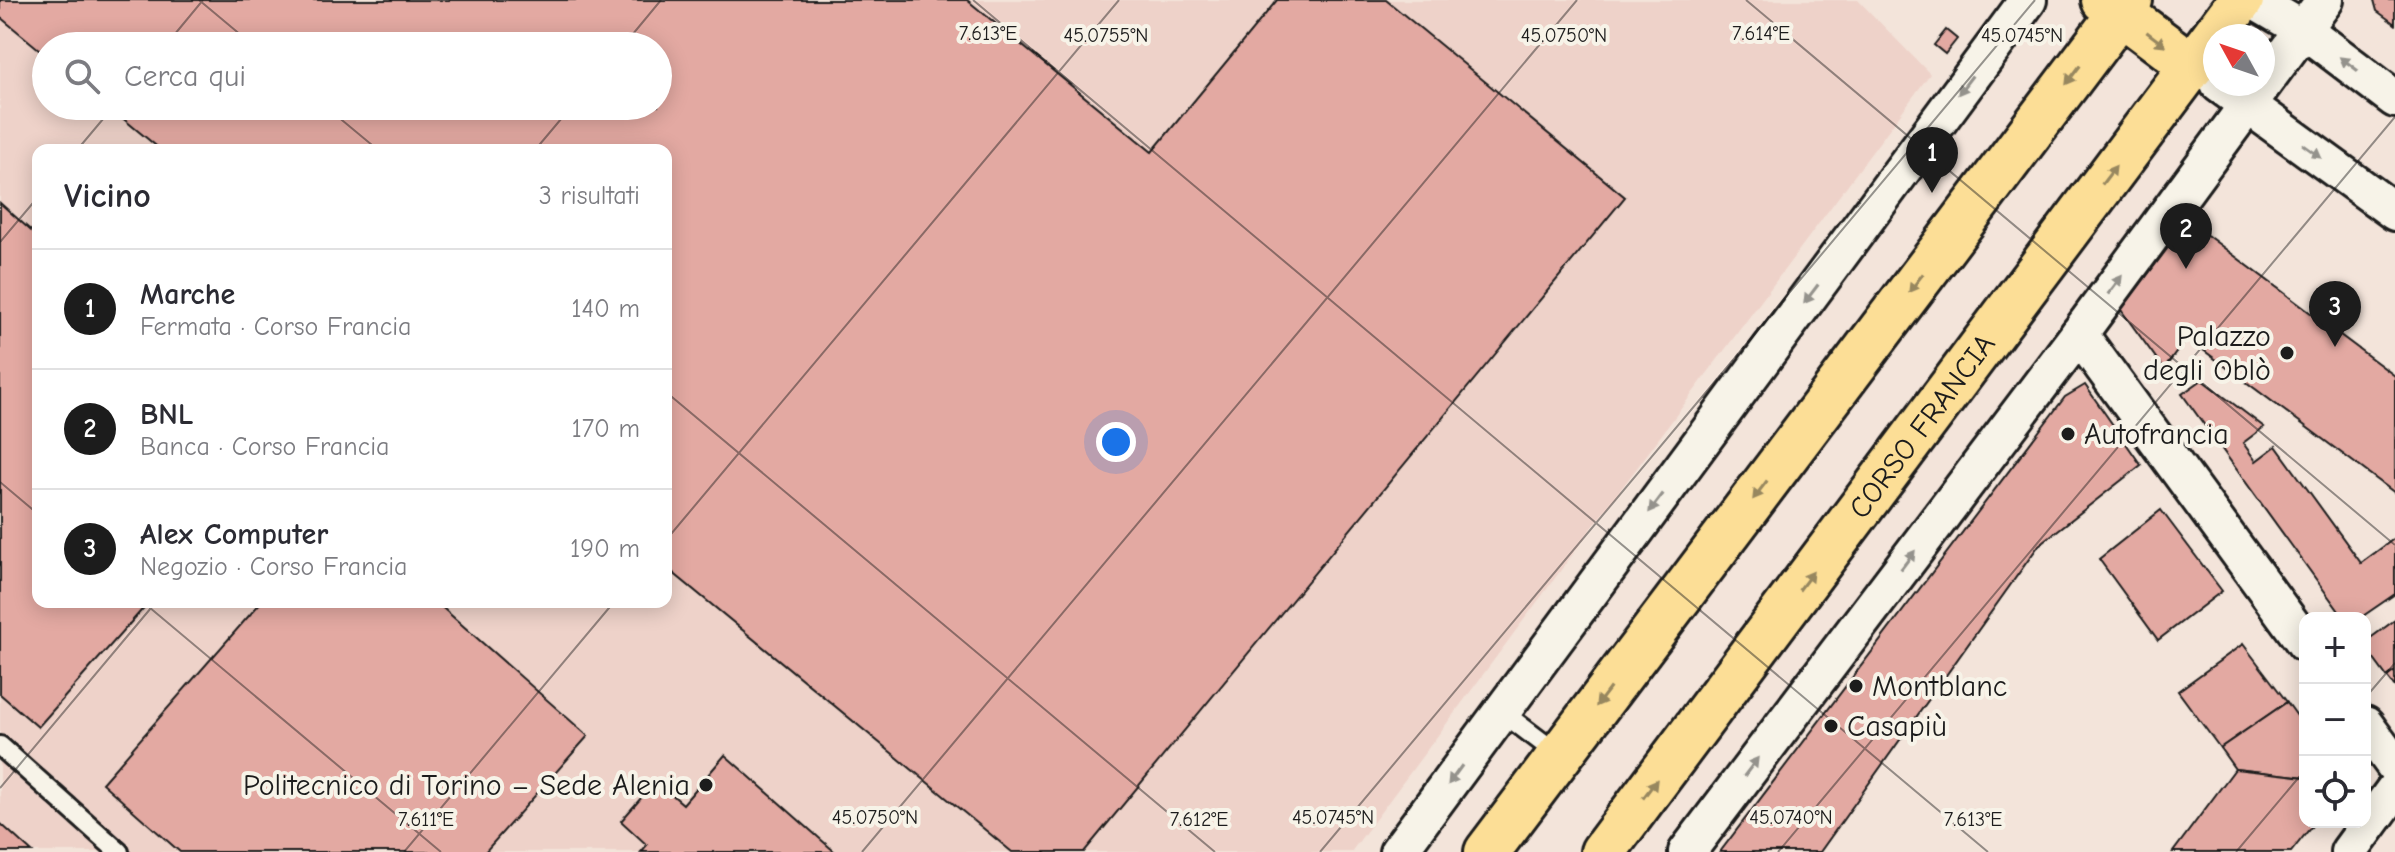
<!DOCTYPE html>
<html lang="it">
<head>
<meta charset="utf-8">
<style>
	body { margin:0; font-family:"Comic Neue",sans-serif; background:#f2f2f3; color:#2b2b33 }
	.controls { position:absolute; right:24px; bottom:24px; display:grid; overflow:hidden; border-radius:16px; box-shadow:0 4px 20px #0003 }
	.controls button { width:72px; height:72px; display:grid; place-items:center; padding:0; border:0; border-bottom:2px solid #e1e1e2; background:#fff; color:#2b2b33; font:40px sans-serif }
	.compass { position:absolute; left:2203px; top:24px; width:72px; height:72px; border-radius:50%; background:#fff; box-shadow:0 4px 20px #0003; rotate:310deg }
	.you { position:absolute; left:1116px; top:442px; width:28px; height:28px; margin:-20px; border:6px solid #fff; border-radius:50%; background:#1a73e8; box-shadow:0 0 0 12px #1a73e833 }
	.badge { display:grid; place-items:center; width:52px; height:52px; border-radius:50%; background:#1c1c1c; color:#fff; font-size:26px; font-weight:700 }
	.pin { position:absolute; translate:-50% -66px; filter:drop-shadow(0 2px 4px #0008) }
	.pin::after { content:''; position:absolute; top:42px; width:28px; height:24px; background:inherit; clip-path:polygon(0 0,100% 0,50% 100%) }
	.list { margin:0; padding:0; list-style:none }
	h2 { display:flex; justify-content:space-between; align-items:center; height:104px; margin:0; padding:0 32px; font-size:34px }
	h2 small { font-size:26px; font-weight:400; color:#7c7c81 }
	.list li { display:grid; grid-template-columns:52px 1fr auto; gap:24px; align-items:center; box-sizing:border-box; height:120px; padding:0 32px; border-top:2px solid #e1e1e2 }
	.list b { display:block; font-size:30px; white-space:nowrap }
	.list p { margin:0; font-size:26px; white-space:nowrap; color:#7c7c81 }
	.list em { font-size:26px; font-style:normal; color:#7c7c81 }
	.icon { flex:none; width:44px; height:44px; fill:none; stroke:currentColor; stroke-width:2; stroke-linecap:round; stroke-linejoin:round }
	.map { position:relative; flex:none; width:2395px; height:852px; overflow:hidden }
	.search { position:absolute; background:#fff; box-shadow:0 4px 20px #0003; left:32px; top:32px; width:640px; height:88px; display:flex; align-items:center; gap:20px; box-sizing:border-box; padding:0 28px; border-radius:44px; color:#7c7c81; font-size:30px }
	.panel { position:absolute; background:#fff; box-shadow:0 4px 20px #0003; left:32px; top:144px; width:640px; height:464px; border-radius:16px }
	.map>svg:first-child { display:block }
	.built { fill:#eed2c9; fill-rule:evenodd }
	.building { fill:#e3a9a2; stroke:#1c1c1c; stroke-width:2 }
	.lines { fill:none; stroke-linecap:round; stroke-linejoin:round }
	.lane-casing { stroke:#1c1c1c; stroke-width:24 }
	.street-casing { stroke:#1c1c1c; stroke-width:42 }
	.primary-casing { stroke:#1c1c1c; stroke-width:50 }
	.lane { stroke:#f7f3e8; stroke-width:18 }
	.street { stroke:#f7f3e8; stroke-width:36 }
	.primary { stroke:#fcde96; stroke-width:44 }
	.oneway { fill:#97875f }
	.oneway2 { fill:#94928c }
	.ticks { fill:none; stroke:#1c1c1c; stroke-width:2; stroke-opacity:0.45 }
	.poi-dot { fill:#1c1c1c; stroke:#f7f3e8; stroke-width:3 }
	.labels { text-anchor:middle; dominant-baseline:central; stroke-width:8; stroke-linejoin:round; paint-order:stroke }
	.poi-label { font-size:30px; fill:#1c1c1c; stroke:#f7f3e8; text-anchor:start }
	.street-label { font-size:30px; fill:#1c1c1c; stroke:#f7f3e8 }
	.ticks-label { font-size:20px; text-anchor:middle; fill:#1c1c1c; stroke:#f7f3e8; stroke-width:8; stroke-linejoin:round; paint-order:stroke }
</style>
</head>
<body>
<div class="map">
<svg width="2395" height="852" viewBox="0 0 2395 852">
	<rect width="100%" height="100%" fill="#f3e4da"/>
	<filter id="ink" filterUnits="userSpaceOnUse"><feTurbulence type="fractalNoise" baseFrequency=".0125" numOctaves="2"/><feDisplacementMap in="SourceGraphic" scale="16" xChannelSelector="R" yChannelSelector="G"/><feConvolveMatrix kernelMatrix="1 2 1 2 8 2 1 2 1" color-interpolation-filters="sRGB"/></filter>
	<g filter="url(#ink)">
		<path class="built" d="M0 0H1858L1930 74 1351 852H0ZM46 46H658V106H46ZM38 150H666V602H38Z"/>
		<g class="building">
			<path d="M0 0H967L1152 152 1277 0H1386L1625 197 1084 852H1012L666 567V150H161L108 106H658V46H46V55L0 17Z"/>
			<path d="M2374 0H2395V24L2377 11Z"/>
			<path d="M1946 30 1957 39 1945 54 1934 45Z"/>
			<path d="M0 203 38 237V602H149L38 727 0 694Z"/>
			<path d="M2188 221 2395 376V493L2187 338 2164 369 2121 310Z"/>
			<path d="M2202 380 2264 427 2243 443 2256 461 2276 446 2361 563 2395 538V594L2360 618H2344L2182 394Z"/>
			<path d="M2085 385 2141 465 2039 545 1820 852H1720L2065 397Z"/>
			<path d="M2161 510 2222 591 2158 640 2099 559Z"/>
			<path d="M261 602H436L588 736 485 852H180L102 783Z"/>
			<path d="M2395 620V671L2387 677 2365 647V642Z"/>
			<path d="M2243 644 2287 702 2220 748 2178 691Z"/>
			<path d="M2395 671V687L2387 677Z"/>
			<path d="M2287 702 2305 727V777L2235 769 2220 748Z"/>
			<path d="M725 755 835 852H641L647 845 621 821 656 781 683 804Z"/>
			<path d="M2235 769 2305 777V822H2315L2291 852H2173Z"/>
			<path d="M0 823 32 852H0Z"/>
		</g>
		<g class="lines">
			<g class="lane-casing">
				<g id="lane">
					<path d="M1502 712 1559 755"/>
					<path d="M0 746 119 852"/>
				</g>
			</g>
			<g class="street-casing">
				<g id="street">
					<path d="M2253 0 2304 30 2395 99"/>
					<path d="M2219 84 2395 212"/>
					<path d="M2079 334 2305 643"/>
					<path d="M2365 725 2395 766"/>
					<path d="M1398 852 2028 0"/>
					<path d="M1687 852 2079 334 2325 0"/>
					<path d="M2349 852 2395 789"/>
				</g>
			</g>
			<g class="primary-casing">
				<g id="primary">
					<path d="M2104 0 2192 66"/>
					<path d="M1487 852 2130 0"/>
					<path id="s1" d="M1603 852 2241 0"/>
				</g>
			</g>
			<use href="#lane" class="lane"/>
			<use href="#street" class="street"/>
			<use href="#primary" class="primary"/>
		</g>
		<defs><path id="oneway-solid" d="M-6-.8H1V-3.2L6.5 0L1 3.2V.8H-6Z" transform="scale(2)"/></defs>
		<g class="oneway">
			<use href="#oneway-solid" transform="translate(2156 39) rotate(37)"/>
			<use href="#oneway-solid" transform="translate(2073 75) rotate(127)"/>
			<use href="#oneway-solid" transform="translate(2109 175) rotate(-53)"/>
			<use href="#oneway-solid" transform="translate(1916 283) rotate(127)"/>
			<use href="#oneway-solid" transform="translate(1760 490) rotate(127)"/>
			<use href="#oneway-solid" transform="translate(1806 581) rotate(-53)"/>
			<use href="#oneway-solid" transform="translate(1603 697) rotate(127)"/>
			<use href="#oneway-solid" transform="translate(1650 789) rotate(-53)"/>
		</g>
		<g class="oneway2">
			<use href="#oneway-solid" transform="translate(2349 64) rotate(-143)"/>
			<use href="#oneway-solid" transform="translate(1965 85) rotate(127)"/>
			<use href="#oneway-solid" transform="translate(2312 151) rotate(36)"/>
			<use href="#oneway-solid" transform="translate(2115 285) rotate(-53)"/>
			<use href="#oneway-solid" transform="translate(1811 294) rotate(127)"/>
			<use href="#oneway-solid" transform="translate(1656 503) rotate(127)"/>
			<use href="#oneway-solid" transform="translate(1908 560) rotate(-53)"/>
			<use href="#oneway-solid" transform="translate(1751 767) rotate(-53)"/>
			<use href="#oneway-solid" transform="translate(1455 775) rotate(126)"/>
		</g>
	</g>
	<path class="ticks" d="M199 0 254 46M973 0 1988 852M1746 0 2395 545M165 46 203 0M623 46 661 0M325 106 378 150M77 150 114 106M535 150 572 106M0 242 38 197M666 392 1215 852M0 482 38 514M666 540 1119 0M143 602 441 852M2365 698 2395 663M0 788 156 602M404 852 614 602M862 852 1577 0M1320 852 2035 0M1778 852 2395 117M2236 852 2305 770"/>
	<g class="poi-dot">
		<circle cx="2287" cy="353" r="8"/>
		<circle cx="2068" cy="434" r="8"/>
		<circle cx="1856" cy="686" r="8"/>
		<circle cx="1831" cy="726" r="8"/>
		<circle cx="706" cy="785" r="8"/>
	</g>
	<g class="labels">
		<g class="poi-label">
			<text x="2271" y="336" text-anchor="end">Palazzo<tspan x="2271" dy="34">degli Oblò</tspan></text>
			<text x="2084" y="434">Autofrancia</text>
			<text x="1872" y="686">Montblanc</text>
			<text x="1847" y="726">Casapiù</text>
			<text x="690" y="785" text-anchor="end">Politecnico di Torino – Sede Alenia</text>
		</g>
		<g class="street-label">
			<text stroke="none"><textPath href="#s1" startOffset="532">CORSO FRANCIA</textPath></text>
		</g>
	</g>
	<g class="ticks-label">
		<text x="1761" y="40">7.614°E</text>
		<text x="988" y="40">7.613°E</text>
		<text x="1106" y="42">45.0755°N</text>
		<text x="1564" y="42">45.0750°N</text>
		<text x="2022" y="42">45.0745°N</text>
		<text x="875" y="824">45.0750°N</text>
		<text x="1333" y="824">45.0745°N</text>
		<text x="1791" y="824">45.0740°N</text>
		<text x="426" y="826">7.611°E</text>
		<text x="1199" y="826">7.612°E</text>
		<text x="1973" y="826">7.613°E</text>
	</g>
</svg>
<div class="controls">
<button>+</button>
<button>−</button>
<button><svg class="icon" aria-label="locate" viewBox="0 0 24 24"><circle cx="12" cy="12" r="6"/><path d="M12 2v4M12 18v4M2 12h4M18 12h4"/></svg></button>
</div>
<svg class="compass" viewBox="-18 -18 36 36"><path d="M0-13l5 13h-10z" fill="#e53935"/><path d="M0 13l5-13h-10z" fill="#7c7c81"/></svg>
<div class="you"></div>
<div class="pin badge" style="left:1932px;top:193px">1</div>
<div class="pin badge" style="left:2186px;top:269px">2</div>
<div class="pin badge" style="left:2335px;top:347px">3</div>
<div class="search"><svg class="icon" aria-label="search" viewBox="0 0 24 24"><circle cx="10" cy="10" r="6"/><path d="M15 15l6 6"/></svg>Cerca qui</div>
<section class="panel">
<h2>Vicino<small>3 risultati</small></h2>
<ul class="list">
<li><span class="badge">1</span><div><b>Marche</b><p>Fermata · Corso Francia</p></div><em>140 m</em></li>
<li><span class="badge">2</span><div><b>BNL</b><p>Banca · Corso Francia</p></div><em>170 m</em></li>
<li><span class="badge">3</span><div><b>Alex Computer</b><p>Negozio · Corso Francia</p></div><em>190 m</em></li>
</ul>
</section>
</div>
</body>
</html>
